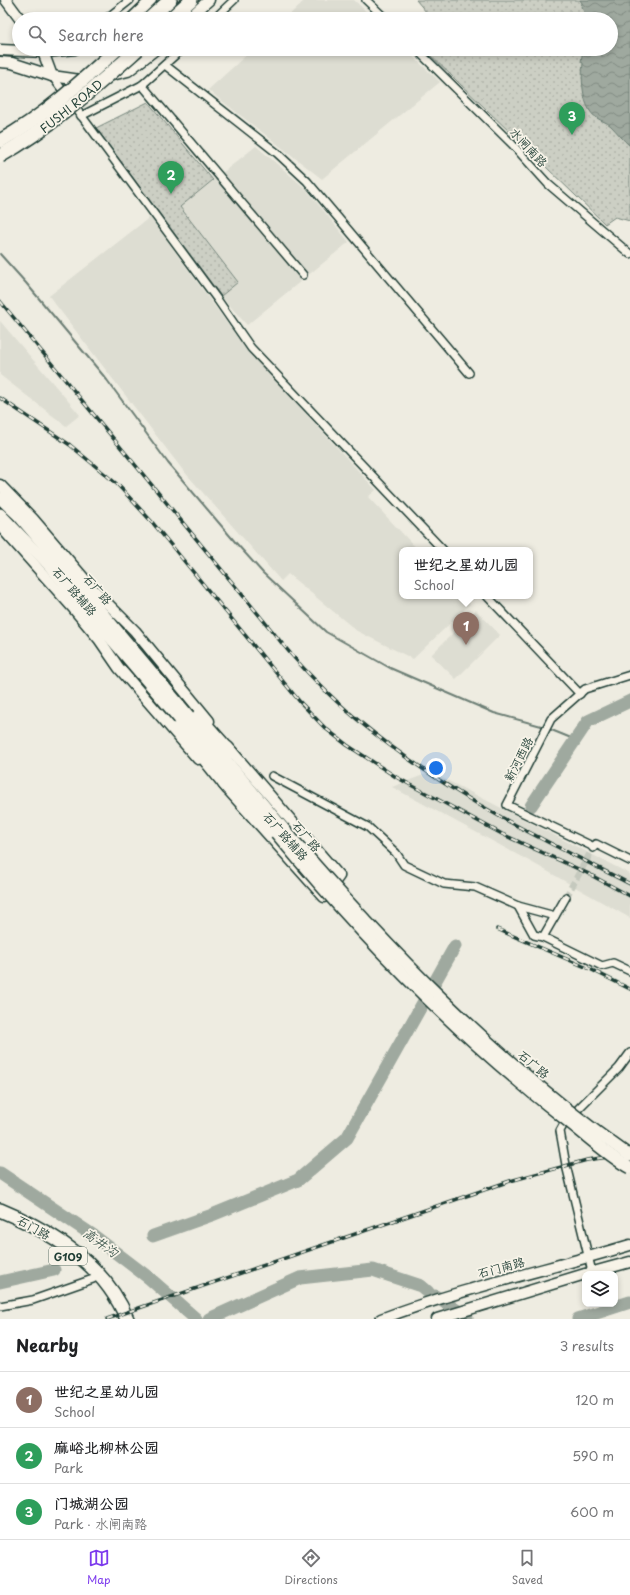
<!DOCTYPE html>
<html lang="en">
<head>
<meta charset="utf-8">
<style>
	body { margin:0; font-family:"Playpen Sans","LXGW WenKai TC",sans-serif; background:#f2f2f2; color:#202124 }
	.controls { position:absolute; right:12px; bottom:12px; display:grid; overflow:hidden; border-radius:8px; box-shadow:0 2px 6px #0003 }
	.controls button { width:36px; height:36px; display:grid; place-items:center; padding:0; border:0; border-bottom:1px solid #e0e0e0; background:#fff; color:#202124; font:20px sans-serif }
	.you { position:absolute; left:436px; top:768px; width:14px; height:14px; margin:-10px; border:3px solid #fff; border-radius:50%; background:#1a73e8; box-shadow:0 0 0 6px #1a73e833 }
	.badge { display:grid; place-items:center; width:26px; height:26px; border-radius:50%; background:#7c3aed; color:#fff; font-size:13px; font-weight:700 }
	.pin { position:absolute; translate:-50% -33px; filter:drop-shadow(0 1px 2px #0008) }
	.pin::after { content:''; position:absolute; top:21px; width:14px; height:12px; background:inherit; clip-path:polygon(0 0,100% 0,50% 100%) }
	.popup { position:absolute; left:399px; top:547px; width:134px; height:52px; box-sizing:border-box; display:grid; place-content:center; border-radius:8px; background:#fff; filter:drop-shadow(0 1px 3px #0005); font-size:13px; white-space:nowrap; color:#757577 }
	.popup b { font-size:15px; color:#202124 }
	.popup::after { content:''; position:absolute; left:50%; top:100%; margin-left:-8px; border:8px solid transparent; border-top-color:#fff }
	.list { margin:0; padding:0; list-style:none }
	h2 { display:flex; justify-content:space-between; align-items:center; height:52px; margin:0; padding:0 16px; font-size:17px }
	h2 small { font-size:13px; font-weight:400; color:#757577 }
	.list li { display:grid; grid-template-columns:26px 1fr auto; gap:12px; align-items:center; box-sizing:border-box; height:56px; padding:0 16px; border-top:1px solid #e0e0e0 }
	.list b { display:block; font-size:15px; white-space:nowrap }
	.list p { margin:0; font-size:13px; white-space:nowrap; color:#757577 }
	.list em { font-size:13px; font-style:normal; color:#757577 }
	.icon { flex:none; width:22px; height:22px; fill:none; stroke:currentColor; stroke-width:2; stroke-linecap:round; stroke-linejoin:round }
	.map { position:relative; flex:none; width:630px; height:1319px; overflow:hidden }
	.search { position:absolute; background:#fff; box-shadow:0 2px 6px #0003; left:12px; right:12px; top:12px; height:44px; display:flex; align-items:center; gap:10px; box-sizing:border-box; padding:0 14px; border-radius:22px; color:#757577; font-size:15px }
	.sheet { height:220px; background:#fff }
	nav { display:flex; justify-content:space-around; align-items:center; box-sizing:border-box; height:56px; border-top:1px solid #e0e0e0; background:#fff; font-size:11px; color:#757577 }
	nav a { display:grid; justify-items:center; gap:2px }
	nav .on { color:#7c3aed }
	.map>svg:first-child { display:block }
	.built { fill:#ddddd2 }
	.green { fill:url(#green-dots); stroke:#76867c }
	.water { fill:url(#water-waves); stroke:#6c7e74 }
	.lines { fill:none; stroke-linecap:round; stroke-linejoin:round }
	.stream { stroke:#6c7e74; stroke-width:2 }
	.river { stroke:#9fa99f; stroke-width:13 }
	.street-tunnel { stroke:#c5c9be; stroke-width:7; stroke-dasharray:7 3.5; stroke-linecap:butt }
	.street-casing { stroke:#1f3d34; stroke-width:10 }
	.secondary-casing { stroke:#1f3d34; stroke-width:13 }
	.primary-casing { stroke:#1f3d34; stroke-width:14 }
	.highway-casing { stroke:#1f3d34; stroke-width:16 }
	.street { stroke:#f7f3e8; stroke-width:7 }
	.secondary { stroke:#f7f3e8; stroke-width:10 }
	.primary { stroke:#f7f3e8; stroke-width:11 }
	.highway { stroke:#f7f3e8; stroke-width:13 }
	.rail-casing { stroke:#1f3d34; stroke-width:3.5 }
	.rail { stroke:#f7f3e8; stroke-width:2; stroke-dasharray:6; stroke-linecap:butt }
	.primary-bridge-casing { stroke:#1f3d34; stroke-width:14; stroke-linecap:butt }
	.highway-bridge-casing { stroke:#1f3d34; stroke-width:16; stroke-linecap:butt }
	.primary-bridge { stroke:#f7f3e8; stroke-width:11 }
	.highway-bridge { stroke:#f7f3e8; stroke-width:13 }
	.labels { text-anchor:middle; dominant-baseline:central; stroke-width:3.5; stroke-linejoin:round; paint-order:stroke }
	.shield { fill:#f7f3e8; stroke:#60746a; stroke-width:1 }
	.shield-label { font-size:11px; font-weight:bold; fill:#1f3d34 }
	.street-label { font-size:12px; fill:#1f3d34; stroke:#f7f3e8 }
	.water-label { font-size:13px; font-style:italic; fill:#3f584f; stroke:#f7f3e8 }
</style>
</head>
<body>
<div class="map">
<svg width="630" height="1319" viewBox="0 0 630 1319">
	<defs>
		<pattern id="green-dots" width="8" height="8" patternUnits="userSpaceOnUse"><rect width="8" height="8" fill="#cccfc4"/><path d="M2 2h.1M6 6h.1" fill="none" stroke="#afb3a9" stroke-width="1.8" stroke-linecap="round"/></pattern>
		<pattern id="water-waves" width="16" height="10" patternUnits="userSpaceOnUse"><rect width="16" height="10" fill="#9fa99f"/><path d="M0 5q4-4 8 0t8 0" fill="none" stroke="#818b82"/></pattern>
	</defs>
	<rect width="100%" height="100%" fill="#eeece1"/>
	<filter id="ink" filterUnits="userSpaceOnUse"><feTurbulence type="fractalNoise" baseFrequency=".025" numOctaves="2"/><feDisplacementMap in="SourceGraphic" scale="8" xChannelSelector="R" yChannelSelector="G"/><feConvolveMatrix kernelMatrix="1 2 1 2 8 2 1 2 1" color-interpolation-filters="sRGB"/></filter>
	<g filter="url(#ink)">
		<g class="built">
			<path d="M305 0H354L374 19H285Z"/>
			<path d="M253 49H405L440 82 322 179 208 90Z"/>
			<path d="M256 146 305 188 349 242 247 325 221 296 238 282 180 207Z"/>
			<path d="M150 217 245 348 376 490 368 497 418 550H402V596H462L470 604 413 659 357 631 288 574 281 581 182 469 49 296Z"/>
			<path d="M0 321 80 415 66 426 0 375Z"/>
			<path d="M476 610 500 635 456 679 431 655Z"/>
			<path d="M431 772 630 874V918L531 862 392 787Z"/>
		</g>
		<g class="green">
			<path d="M416 0H630V221L615 217 605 224 428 53 431 49H611V19H432Z"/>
			<path d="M148 102 213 180 180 207 238 282 221 296 96 128Z"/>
		</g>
		<path class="water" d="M580 0H630V146C623 140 617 132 611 126 607 122 601 121 597 118 582 109 581 79 583 63L581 62 583 49H611V19H587V16L581 7 582 3Z"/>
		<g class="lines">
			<g class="stream">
				<path d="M0 254 26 283 107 380 168 463 236 543 263 573 326 632 390 668 494 713 545 727"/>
				<path d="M549 729 576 740"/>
			</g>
			<g class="river">
				<path d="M531 806 588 721 630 701"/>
				<path d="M0 1173 94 1236 149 1278 196 1319"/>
				<path d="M153 1236 212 1215 298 1180 347 1138 455 946"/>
				<path d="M0 1282 54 1270"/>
				<path d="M435 1296 467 1317"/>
				<path d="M209 1319 300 1278 373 1270 421 1286 428 1292"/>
				<path d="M578 1319 630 1302"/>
			</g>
			<path class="street-tunnel" d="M566 897 592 850"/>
			<g class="street-casing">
				<g id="street">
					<path d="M366 0 386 19"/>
					<path d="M106 19 130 0"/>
					<path d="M214 19 234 0"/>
					<path d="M416 49 512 144 548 184 630 254"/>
					<path d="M165 65 277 153 307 181 469 373"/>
					<path d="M52 76 217 299 251 348 443 550"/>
					<path d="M142 85 303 275"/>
					<path d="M81 116 142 85 182 49"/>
					<path d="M487 596 580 694"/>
					<path d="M272 776 368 827 396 853 404 865 444 884 475 887 518 906 555 916"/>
					<path d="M594 847 507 805 551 719 585 689 630 675"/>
					<path d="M593 848 596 844 630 861"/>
					<path d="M518 906 534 935 543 937 602 966 613 963 630 971"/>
					<path d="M543 937 566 897"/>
					<path d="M592 1272 566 1165 560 1131 565 1122 619 1068 630 1053"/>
					<path d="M0 1306 33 1300 93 1279"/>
				</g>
			</g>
			<g class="secondary-casing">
				<g id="secondary">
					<path d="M6 0 20 19"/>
					<path d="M131 19 151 0"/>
					<path d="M188 19 209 0"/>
					<path d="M42 49 52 76"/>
					<path d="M0 50 45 52 75 49"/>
					<path d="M0 62 12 63 52 76 87 81"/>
					<path d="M108 76 128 71 156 49"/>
					<path d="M0 485 33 519 93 589 135 631 209 721"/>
					<path d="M0 526 74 609 99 639 119 668 198 759"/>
					<path d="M223 784 324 897 339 876 228 747"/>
					<path d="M586 1274 630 1262"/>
					<path d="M381 1319C462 1288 547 1270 630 1245"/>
					<path d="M437 1319 585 1274"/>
				</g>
			</g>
			<g class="primary-casing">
				<g id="primary">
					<path d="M0 498 18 515 104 615 283 828"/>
					<path d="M0 514 46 562 276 833"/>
					<path d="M198 715 232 753"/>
					<path d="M178 727 228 789"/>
				</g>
			</g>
			<g class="highway-casing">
				<g id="highway">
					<path d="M149 19 170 0"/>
					<path d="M170 19 191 0"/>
					<path d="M0 1210C51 1231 105 1265 127 1319"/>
				</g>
			</g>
			<use href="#street" class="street"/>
			<use href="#secondary" class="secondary"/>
			<use href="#primary" class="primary"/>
			<use href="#highway" class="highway"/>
			<g class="rail-casing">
				<g id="rail">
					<path d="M0 301 273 632C286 649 300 665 315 680 347 714 385 743 423 769 487 814 561 848 630 884"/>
					<path d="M0 398 70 445 118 485 152 522 300 702 325 728 347 745 396 777 502 834 587 873 630 896"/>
					<path d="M497 929 590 969 630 989"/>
					<path d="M107 1319 510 1181 587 1160 630 1154"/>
				</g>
			</g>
			<use href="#rail" class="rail"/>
			<g class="primary-bridge-casing">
				<g id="primary-bridge">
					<path d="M283 828C387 949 499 1064 630 1156"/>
					<path d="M276 833C361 936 455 1033 560 1115 583 1132 605 1154 630 1168"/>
				</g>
			</g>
			<g class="highway-bridge-casing">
				<g id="highway-bridge">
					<path d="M0 141C43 117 80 83 117 49"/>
					<path d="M0 156C51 127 94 88 138 49"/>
				</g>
			</g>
			<use href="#primary-bridge" class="primary-bridge"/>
			<use href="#highway-bridge" class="highway-bridge"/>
		</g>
	</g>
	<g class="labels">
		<rect class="shield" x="49" y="1247" width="38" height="18" rx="3"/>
		<g class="shield-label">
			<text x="68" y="1256">G109</text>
		</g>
		<g class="street-label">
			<text transform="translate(71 106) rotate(-39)">FUSHI ROAD</text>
			<text transform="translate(529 147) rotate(47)">水闸南路</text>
			<text transform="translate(98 589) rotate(49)">石广路</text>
			<text transform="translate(75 591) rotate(49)">石广路辅路</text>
			<text transform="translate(518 759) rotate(-63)">新河西路</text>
			<text transform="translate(286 836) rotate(48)">石广路辅路</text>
			<text transform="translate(307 836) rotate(50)">石广路</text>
			<text transform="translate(534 1064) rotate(40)">石广路</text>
			<text transform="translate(34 1227) rotate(29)">石门路</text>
			<text transform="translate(501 1267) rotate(-15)">石门南路</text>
		</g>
		<g class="water-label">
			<text transform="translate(101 1242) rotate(36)">高井沟</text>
		</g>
	</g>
</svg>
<div class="controls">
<button><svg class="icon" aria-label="layers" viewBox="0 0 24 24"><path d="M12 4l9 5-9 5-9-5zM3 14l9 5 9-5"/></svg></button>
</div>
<div class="you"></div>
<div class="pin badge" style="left:466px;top:645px;background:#8d6e63">1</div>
<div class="popup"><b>世纪之星幼儿园</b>School</div>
<div class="pin badge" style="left:171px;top:194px;background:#2e9e5b">2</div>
<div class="pin badge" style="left:572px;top:135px;background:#2e9e5b">3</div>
<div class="search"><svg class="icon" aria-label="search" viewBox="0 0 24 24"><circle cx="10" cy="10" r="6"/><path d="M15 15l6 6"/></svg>Search here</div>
</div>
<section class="sheet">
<h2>Nearby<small>3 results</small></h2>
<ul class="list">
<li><span class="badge" style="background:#8d6e63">1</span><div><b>世纪之星幼儿园</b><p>School</p></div><em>120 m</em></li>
<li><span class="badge" style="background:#2e9e5b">2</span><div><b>麻峪北柳林公园</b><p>Park</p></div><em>590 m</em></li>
<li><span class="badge" style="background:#2e9e5b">3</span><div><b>门城湖公园</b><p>Park · 水闸南路</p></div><em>600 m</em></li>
</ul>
</section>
<nav>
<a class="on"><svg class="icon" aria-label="map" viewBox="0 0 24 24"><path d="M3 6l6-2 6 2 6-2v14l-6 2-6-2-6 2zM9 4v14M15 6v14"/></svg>Map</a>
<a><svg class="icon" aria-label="directions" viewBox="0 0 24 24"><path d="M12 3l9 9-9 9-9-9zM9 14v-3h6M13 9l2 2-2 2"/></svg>Directions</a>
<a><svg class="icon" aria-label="saved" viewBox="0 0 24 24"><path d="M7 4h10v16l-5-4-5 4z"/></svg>Saved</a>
</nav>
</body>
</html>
